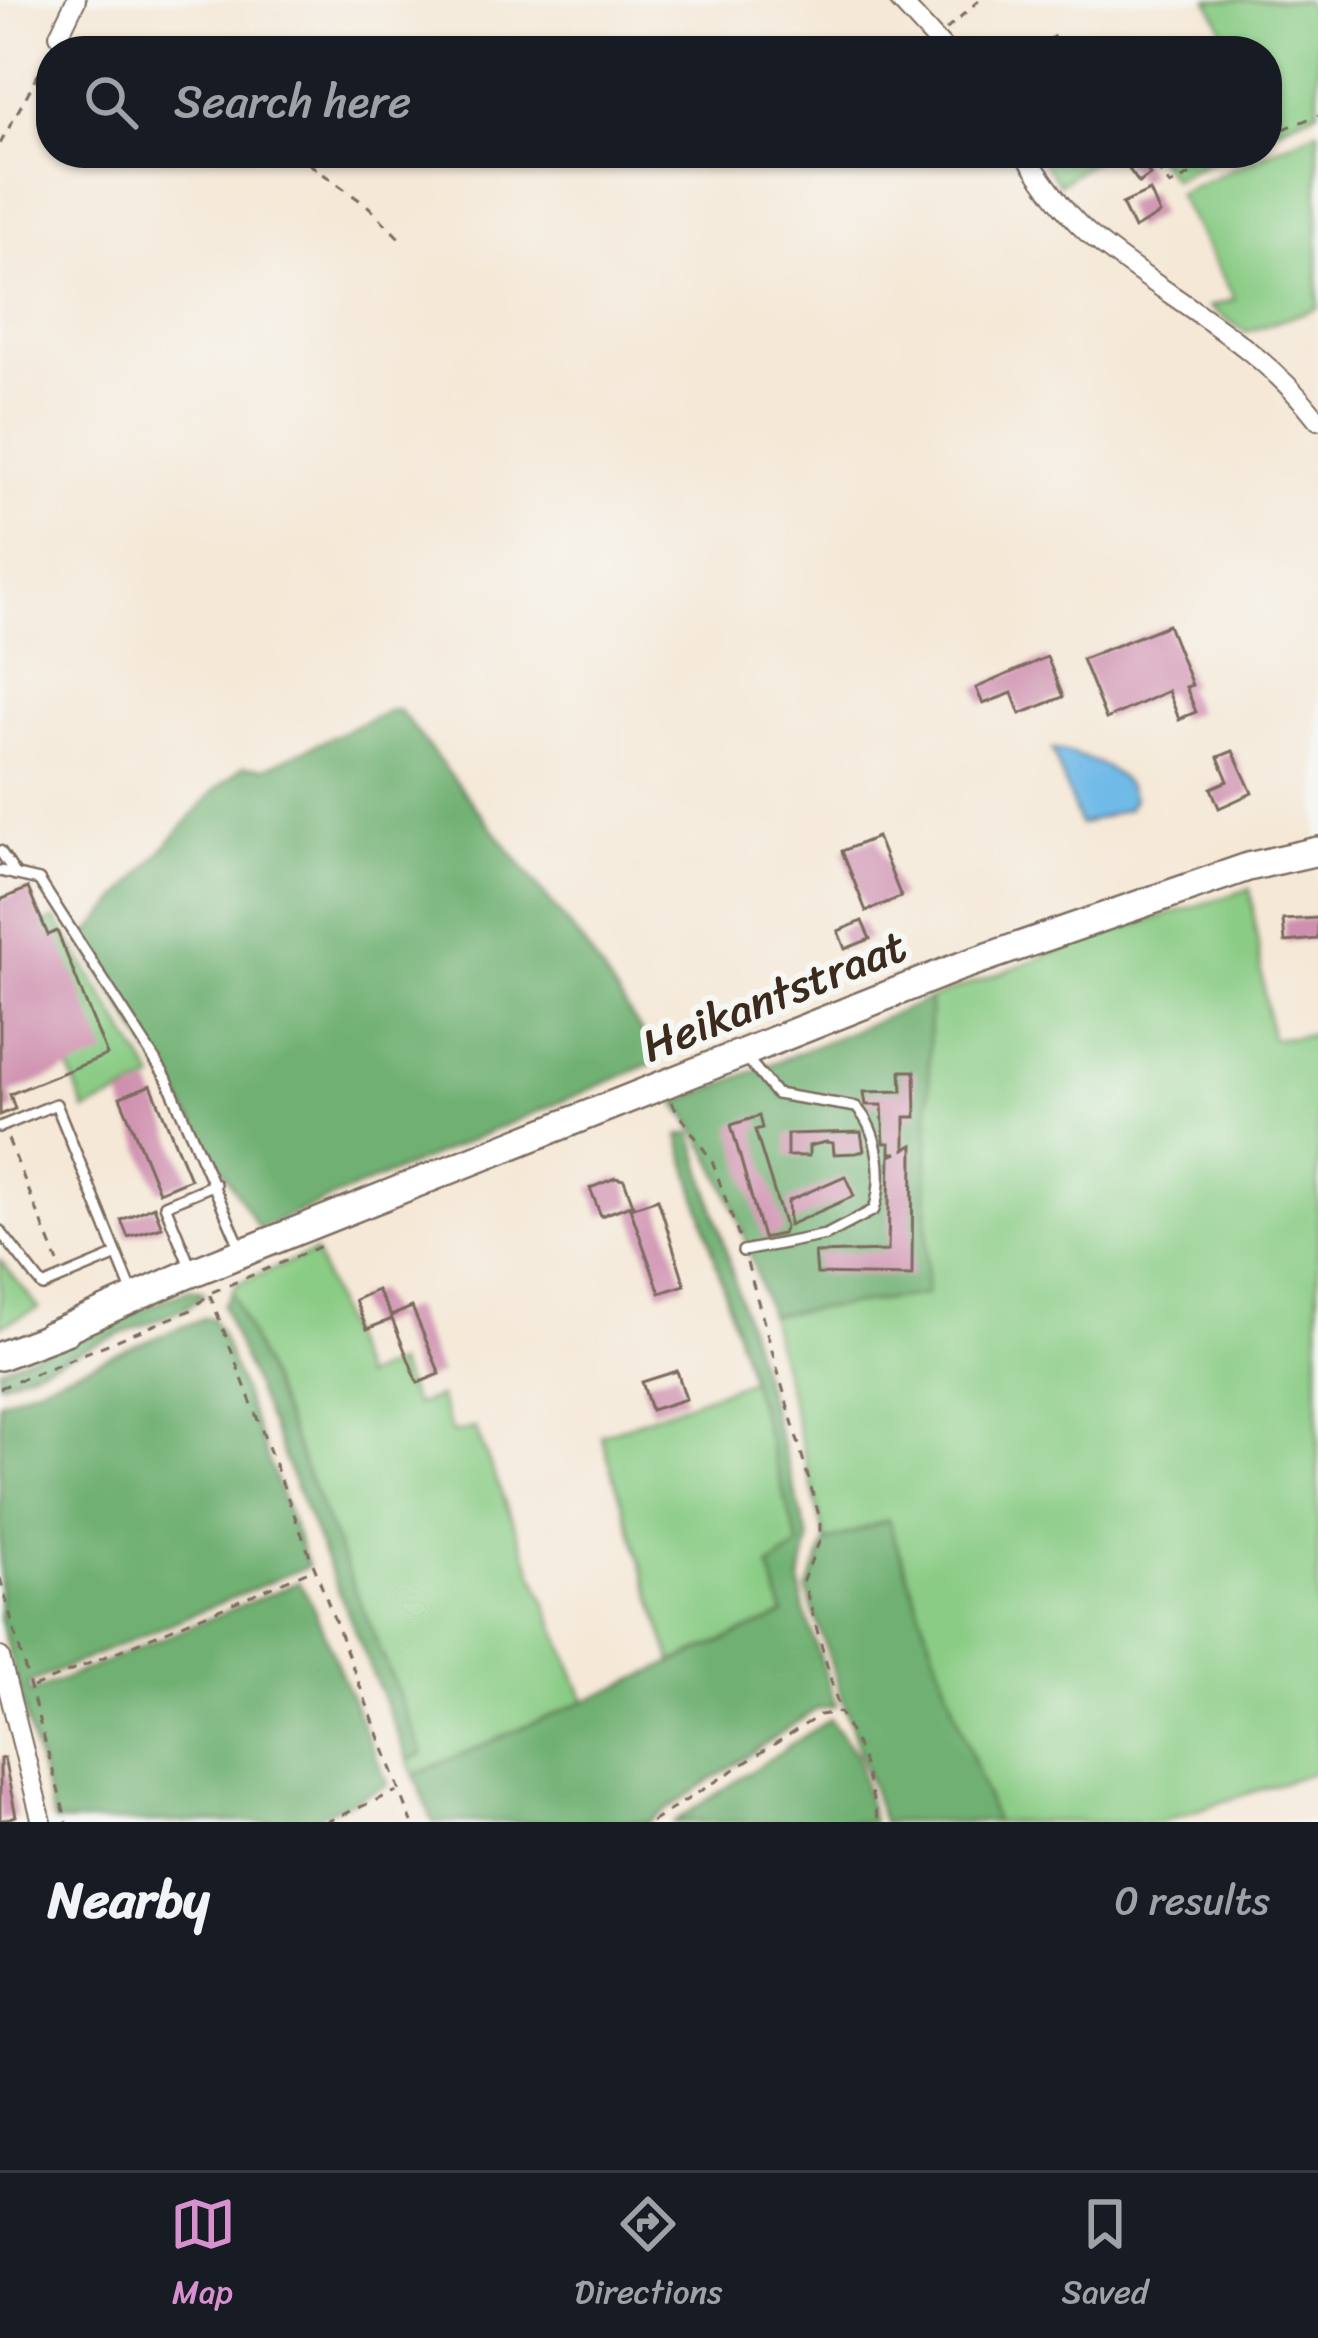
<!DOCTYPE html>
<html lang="en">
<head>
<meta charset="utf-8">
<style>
	body { margin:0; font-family:Sriracha,sans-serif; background:#20242c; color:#f1f3f6 }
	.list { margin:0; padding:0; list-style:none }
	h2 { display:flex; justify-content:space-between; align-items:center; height:156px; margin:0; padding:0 48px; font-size:51px }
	h2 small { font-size:39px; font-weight:400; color:#9ea1a6 }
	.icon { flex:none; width:66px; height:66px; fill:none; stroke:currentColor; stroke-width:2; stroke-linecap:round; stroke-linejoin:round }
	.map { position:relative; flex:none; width:1318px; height:1822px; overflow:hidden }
	.search { position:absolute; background:#171b24; box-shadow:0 3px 9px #0004; left:36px; right:36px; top:36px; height:132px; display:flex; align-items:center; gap:30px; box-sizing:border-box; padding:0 42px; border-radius:48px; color:#9ea1a6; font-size:45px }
	.sheet { height:348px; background:#171b24 }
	nav { display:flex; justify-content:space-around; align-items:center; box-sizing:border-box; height:168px; border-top:3px solid #363941; background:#171b24; font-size:33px; color:#9ea1a6 }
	nav a { display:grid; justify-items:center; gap:6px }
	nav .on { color:#d690ce }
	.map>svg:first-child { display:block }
	.green { fill:#8acc85; stroke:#627b52; stroke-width:3 }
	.forest { fill:#6fb072; stroke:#556d48; stroke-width:3 }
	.water { fill:#6fbae8; stroke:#557283; stroke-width:3 }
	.building { fill:#cf90af }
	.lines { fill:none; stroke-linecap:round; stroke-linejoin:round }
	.lane-casing { stroke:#7c6c5f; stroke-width:14 }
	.street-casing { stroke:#7c6c5f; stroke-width:22 }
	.secondary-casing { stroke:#7c6c5f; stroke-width:32 }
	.path { stroke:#7c6c5f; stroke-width:3; stroke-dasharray:9 9; stroke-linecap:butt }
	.lane { stroke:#fff; stroke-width:9 }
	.street { stroke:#fff; stroke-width:18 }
	.secondary { stroke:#fff; stroke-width:27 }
	.labels { text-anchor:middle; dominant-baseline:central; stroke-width:12; stroke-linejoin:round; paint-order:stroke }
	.street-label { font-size:45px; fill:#3b2a1e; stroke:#f6f6f2 }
</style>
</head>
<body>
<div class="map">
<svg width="1318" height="1822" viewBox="0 0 1318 1822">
	<rect width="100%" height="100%" fill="#f6f6f2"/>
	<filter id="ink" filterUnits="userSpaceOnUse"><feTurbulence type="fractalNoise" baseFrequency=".00833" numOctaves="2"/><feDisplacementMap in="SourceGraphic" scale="24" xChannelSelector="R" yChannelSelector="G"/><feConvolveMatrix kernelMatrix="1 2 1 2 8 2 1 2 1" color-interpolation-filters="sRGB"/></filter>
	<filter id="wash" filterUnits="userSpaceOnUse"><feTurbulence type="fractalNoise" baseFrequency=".004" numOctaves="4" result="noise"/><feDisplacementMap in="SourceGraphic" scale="48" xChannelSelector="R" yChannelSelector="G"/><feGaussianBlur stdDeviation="2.7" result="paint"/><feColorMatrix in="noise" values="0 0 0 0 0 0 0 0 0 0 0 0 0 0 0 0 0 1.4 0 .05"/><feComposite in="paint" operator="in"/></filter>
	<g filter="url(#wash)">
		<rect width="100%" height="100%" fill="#f5e8d7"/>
		<g class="green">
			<path d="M1208 0H1306L1318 29V110L1267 132V51H1182L1224 30Z"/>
			<path d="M1318 130V308L1246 332 1209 307 1235 299 1177 194Z"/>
			<path d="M1036 153H1105L1059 184Z"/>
			<path d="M1153 153H1225L1173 180Z"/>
			<path d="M1250 889 1271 1039 1318 1034V1771L1160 1822H995L888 1521 826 1542 769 1315 926 1294 930 999 1091 939Z"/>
			<path d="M56 919 155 1080 85 1111 68 1065 0 937Z"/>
			<path d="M315 1252 362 1378 396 1364 415 1405 439 1397 452 1433 475 1428 585 1701 414 1775 408 1760 423 1754 232 1292 237 1284Z"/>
			<path d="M0 1260 39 1308 0 1326Z"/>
			<path d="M751 1380 800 1546 784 1615 672 1662 601 1435Z"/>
		</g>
		<g class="forest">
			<path d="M391 710 400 711 588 950 660 1060 259 1229 82 941 213 792 244 766 265 768Z"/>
			<path d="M930 999 926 1295 769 1315C746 1241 725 1164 676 1103Z"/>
			<path d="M692 1133 809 1540 800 1581 803 1606 836 1706 817 1709 648 1822H433L414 1775 784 1615 769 1567 799 1546 679 1136Z"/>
			<path d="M190 1289 205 1293 186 1308 0 1383V1368Z"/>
			<path d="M232 1292 423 1754 408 1760 233 1334 223 1305Z"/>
			<path d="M204 1318H212L221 1335 308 1566 29 1683 30 1693 298 1582 310 1600 388 1785 305 1822H54L0 1620V1401Z"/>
			<path d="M888 1520 995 1822H883L807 1591 826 1542Z"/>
			<path d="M830 1719 857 1756 873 1822H674Z"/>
		</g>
		<path class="water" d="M1052 749C1079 754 1128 769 1133 800L1127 809 1080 825Z"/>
		<g id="blocks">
			<g class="building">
				<path d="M1117 153H1137L1150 175 1139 183Z"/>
				<path d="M1150 191 1160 214 1134 229 1122 204Z"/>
				<path d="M1168 625 1192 685 1186 687 1196 712 1179 719 1168 691 1106 719 1082 659Z"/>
				<path d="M1047 657 1063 697 1020 714 1012 693 983 704 976 688Z"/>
				<path d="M1233 751 1252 793 1219 808 1211 788 1228 781 1218 757Z"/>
				<path d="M877 837 901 897 866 911 842 851Z"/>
				<path d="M28 888 48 935 57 931 107 1055 10 1094 15 1109 0 1115V900Z"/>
				<path d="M1318 918V939L1285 942 1283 920Z"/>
				<path d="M862 921 870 939 845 949 838 931Z"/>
				<path d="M901 1071H915L916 1117H905V1149L913 1145 912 1276 817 1274 815 1253 888 1251 890 1156 897 1153H890V1143H884L882 1105H866L864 1092 902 1091Z"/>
				<path d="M151 1085 190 1179 159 1192 120 1097Z"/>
				<path d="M759 1116 762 1128 755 1130 785 1227 782 1234 763 1238 731 1125Z"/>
				<path d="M861 1132 864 1151 856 1153 834 1154 833 1143 826 1142 809 1146V1156H787V1134Z"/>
				<path d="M845 1176 854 1196 789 1225 788 1201Z"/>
				<path d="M615 1178 624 1180 633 1204 601 1216 590 1188Z"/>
				<path d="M658 1199 685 1285 660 1293 630 1208Z"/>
				<path d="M154 1206 162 1227 128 1237 121 1220Z"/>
				<path d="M377 1290 391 1316 412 1307 440 1374 418 1383 392 1319 367 1329 355 1300Z"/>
				<path d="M677 1371 686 1399 651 1410 642 1382Z"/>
				<path d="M4 1758 16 1816 0 1821V1759Z"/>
			</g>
		</g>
	</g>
	<g filter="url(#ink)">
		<use href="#blocks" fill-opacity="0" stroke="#7c6c5f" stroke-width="3"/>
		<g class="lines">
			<g class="lane-casing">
				<g id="lane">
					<path d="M0 851 16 875"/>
					<path d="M0 871 39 880 166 1077 242 1251"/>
					<path d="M0 1127 56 1104 133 1294"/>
					<path d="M0 1231 43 1286 117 1255"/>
					<path d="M743 1251 826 1235 874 1210C884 1178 880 1132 856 1107L776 1094 747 1058"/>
					<path d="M192 1271 165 1205 215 1184"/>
				</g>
			</g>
			<g class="street-casing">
				<g id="street">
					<path d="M899 0 946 51"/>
					<path d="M59 35 76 0"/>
					<path d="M1024 153C1045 183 1066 216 1095 239 1171 301 1257 341 1318 420"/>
					<path d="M0 1657 42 1822"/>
				</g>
			</g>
			<g class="secondary-casing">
				<g id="secondary">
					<path d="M49 1336 181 1277 956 968 1248 867 1318 851"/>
					<path d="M0 1356 66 1331"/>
				</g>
			</g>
			<g class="path">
				<path d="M946 30 979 0"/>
				<path d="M72 41 92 51"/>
				<path d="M1032 51 1056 35 1068 51"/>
				<path d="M1267 136 1318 115"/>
				<path d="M0 144 51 51"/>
				<path d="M294 153 369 207 401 240"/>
				<path d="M1145 153 1170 185 1233 153"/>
				<path d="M671 1102 712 1161 739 1237"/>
				<path d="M8 1139 58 1263"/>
				<path d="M747 1263 820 1519V1540L803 1580 840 1712"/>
				<path d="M210 1295 412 1822"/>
				<path d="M0 1388 191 1310 210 1293 321 1246"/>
				<path d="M0 1578 67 1822"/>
				<path d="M33 1687 316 1568"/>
				<path d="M326 1822 397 1791"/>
				<path d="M652 1822 820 1715 840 1712 861 1754 879 1822"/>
			</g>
			<use href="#lane" class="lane"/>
			<use href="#street" class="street"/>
			<use href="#secondary" class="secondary"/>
		</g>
	</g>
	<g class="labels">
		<g class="street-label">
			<text transform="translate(774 996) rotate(-22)">Heikantstraat</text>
		</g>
	</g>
</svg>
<div class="search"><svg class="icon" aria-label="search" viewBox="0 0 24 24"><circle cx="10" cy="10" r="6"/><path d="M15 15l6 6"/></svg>Search here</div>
</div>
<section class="sheet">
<h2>Nearby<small>0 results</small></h2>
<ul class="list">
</ul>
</section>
<nav>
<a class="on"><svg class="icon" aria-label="map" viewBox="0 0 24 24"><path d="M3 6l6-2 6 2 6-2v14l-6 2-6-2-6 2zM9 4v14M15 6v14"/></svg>Map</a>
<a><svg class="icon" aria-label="directions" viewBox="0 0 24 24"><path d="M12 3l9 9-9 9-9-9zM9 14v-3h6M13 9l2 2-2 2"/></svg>Directions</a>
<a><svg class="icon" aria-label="saved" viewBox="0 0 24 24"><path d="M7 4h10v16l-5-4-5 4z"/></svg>Saved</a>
</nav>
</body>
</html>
